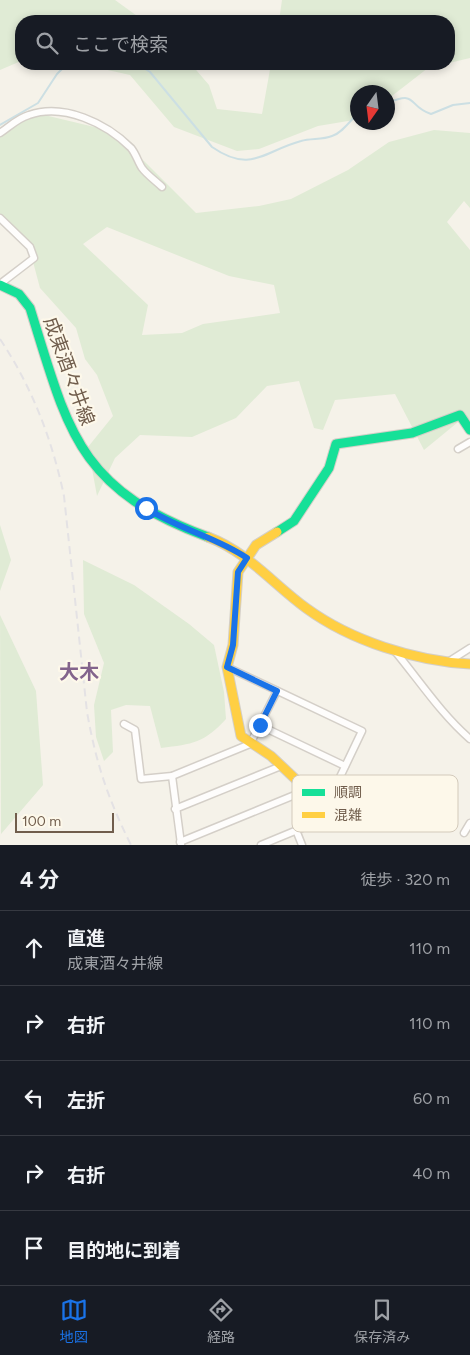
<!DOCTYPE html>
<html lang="ja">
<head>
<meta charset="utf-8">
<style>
	body { margin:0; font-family:Figtree,"Noto Sans JP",sans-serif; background:#20242c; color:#f1f3f6 }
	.compass { position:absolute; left:350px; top:85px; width:45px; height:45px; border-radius:50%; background:#171b24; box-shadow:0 2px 8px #0003; rotate:194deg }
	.scale { position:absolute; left:15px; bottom:12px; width:99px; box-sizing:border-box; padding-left:5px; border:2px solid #705d4c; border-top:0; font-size:14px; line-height:18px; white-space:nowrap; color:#705d4c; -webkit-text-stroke:4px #fdf8ea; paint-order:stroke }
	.stop { position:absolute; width:15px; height:15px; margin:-11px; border:4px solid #1a73e8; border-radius:50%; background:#fff }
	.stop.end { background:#1a73e8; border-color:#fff; box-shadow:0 1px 5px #0008 }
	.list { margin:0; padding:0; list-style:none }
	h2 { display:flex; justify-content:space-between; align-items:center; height:65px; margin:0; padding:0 20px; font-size:21px }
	h2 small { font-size:16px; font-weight:400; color:#9ea1a6 }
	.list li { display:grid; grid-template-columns:32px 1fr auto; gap:15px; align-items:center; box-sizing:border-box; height:75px; padding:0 20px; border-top:1px solid #363941 }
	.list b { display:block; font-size:19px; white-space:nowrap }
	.list p { margin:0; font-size:16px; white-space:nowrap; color:#9ea1a6 }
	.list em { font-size:16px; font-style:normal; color:#9ea1a6 }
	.icon { flex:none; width:28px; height:28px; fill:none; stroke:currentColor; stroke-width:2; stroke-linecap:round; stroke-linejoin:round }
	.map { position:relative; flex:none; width:470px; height:845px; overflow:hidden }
	.search { position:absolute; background:#171b24; box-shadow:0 2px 8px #0003; left:15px; right:15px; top:15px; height:55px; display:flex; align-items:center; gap:12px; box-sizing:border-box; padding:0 18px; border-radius:20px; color:#9ea1a6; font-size:19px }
	.sheet { height:440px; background:#171b24 }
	nav { display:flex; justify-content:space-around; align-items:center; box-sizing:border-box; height:70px; border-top:1px solid #363941; background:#171b24; font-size:14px; color:#9ea1a6 }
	nav a { display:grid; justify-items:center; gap:2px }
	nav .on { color:#1a73e8 }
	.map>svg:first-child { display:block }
	.green { fill:#e0ebd5; fill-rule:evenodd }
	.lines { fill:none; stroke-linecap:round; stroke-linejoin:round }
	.stream { stroke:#ccdfe3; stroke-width:2 }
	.street-casing { stroke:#d4cfc8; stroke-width:9 }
	.fast-casing { stroke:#d4cfc7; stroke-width:11 }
	.slow-casing { stroke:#d4cfc7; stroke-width:11 }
	.street { stroke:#fefdfc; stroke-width:6 }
	.fast { stroke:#16e098; stroke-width:9 }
	.slow { stroke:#ffcf43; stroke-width:9 }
	.rail { stroke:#e4e2e4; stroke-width:2; stroke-dasharray:8 5; stroke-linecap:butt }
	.route { stroke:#1a73e8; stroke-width:6 }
	.labels { text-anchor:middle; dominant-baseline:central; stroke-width:4.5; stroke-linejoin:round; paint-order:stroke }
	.street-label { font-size:19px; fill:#705d4c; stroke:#fdf8ea }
	.neighbourhood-label { font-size:20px; font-weight:bold; fill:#83648c; stroke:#fdf8ea }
	.key { fill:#fdf8ea; stroke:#d3cabb; stroke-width:1 }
	.key-label { font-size:14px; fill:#705d4c }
</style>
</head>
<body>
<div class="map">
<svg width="470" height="845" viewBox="0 0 470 845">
	<rect width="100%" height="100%" fill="#f5f2e9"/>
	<g class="green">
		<path d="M0 0H115L144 21H21V61L0 70Z"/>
		<path d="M282 0H470V58L449 63V21H279Z"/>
		<path d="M81 64H191L209 85 217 109 262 114 271 64H445L428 68 388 99V92H358L357 118 354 120 318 126 259 149 237 151 174 127 130 75Z"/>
		<path d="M36 113 107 130 144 161 196 213 259 206 291 199 348 170 389 142 434 130 470 133V208L464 201 447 222 470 250V419L463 418 424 450 395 394 335 400 323 430 314 428 299 381 267 386 236 418 192 437 140 435 115 458 97 496 88 447 113 416 97 375 85 359 76 328 40 288 28 243 0 223V135ZM107 227 229 276 274 285 280 313 203 324 182 333 142 335 148 305 83 244Z"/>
		<path d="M0 525 11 560 0 591Z"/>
		<path d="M83 560 134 585 189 624 214 645 224 692 226 719C204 743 193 744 161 748L150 706 126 705 111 710 113 752 104 761 96 737 94 705 104 663 84 614Z"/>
		<path d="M0 615 36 691 43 785 1 834V845Z"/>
	</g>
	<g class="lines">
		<g class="stream">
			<path d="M138 64 150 72 212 147C251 174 264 151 301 141 311 138 322 140 332 136 342 133 350 121 358 113"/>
			<path d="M388 103C418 90 407 106 431 114L453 105 470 103"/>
			<path d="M0 125 38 103 57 74 67 64"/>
		</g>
		<g class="street-casing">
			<g id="street">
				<path d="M0 133C9 127 18 118 29 115 64 103 106 123 131 148 136 154 138 162 142 168 147 175 156 181 162 187"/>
				<path d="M0 218 30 247 34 258 0 284"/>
				<path d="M458 449 470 442"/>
				<path d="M394 650C419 680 441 714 470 739"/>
				<path d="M448 662 470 648"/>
				<path d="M227 667 362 731 319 821 261 845"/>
				<path d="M124 724 135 730 141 779 172 776 250 744 277 691"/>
				<path d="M259 725 345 766"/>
				<path d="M172 776 181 844"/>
				<path d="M175 809 281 766"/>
				<path d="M296 830 302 845"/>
				<path d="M464 833 470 823"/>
				<path d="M180 842 307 790"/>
			</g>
		</g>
		<g class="fast-casing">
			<g id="fast">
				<path d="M0 285 19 294 30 308C68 430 77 489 208 537"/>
				<path d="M277 532 294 521 329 468 336 444 412 433 460 415 470 430"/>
			</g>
		</g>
		<g class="slow-casing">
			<g id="slow">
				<path d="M277 532 256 545 238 572 233 645 227 667 241 736 271 756 307 790 319 821"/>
				<path d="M208 537C248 552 273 584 306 608 351 641 415 661 470 664"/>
			</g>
		</g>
		<use href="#street" class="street"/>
		<use href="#fast" class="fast"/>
		<use href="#slow" class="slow"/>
		<path class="rail" d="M0 339C32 387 52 439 64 496L87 712C96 763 108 799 131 845"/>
	</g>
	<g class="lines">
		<path class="route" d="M146 508C178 529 216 537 247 558L238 572 233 645 227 667 277 691 260 725"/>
	</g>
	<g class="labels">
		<g class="street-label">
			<text transform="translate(69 371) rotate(70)">成東酒々井線</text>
		</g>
		<g class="neighbourhood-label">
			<text x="79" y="672">大木</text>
		</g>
	</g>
	<rect x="292" y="775" width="166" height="57" rx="8" class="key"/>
	<rect x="302" y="789" width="23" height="7" fill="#16e098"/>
	<rect x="302" y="812" width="23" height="6" fill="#ffcf43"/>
	<g class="key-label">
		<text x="334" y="797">順調</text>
		<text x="334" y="820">混雑</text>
	</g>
</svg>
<svg class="compass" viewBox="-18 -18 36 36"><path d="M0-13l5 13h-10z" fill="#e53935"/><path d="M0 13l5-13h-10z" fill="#9ea1a6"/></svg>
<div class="scale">100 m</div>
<div class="stop" style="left:146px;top:508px"></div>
<div class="stop end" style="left:260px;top:725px"></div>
<div class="search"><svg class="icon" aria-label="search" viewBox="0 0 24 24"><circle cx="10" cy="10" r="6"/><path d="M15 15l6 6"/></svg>ここで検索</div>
</div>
<section class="sheet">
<h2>4 分<small>徒歩 · 320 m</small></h2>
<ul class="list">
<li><svg class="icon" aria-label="ahead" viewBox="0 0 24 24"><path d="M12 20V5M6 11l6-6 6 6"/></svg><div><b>直進</b><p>成東酒々井線</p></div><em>110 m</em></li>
<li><svg class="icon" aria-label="right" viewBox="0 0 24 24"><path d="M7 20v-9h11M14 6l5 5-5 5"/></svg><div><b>右折</b></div><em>110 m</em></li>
<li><svg class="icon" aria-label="left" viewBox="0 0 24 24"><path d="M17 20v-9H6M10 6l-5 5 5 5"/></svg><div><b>左折</b></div><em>60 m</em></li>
<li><svg class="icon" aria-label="right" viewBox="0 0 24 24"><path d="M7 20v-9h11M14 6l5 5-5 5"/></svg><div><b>右折</b></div><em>40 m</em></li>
<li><svg class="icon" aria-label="arrive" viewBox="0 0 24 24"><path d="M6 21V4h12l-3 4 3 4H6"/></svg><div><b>目的地に到着</b></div></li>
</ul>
</section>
<nav>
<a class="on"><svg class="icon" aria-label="map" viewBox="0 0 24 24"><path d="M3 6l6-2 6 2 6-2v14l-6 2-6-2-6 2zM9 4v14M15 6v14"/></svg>地図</a>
<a><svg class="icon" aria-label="directions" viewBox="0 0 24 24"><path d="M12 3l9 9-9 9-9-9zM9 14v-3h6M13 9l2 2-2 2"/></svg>経路</a>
<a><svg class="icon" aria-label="saved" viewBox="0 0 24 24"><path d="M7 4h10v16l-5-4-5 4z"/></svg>保存済み</a>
</nav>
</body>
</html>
